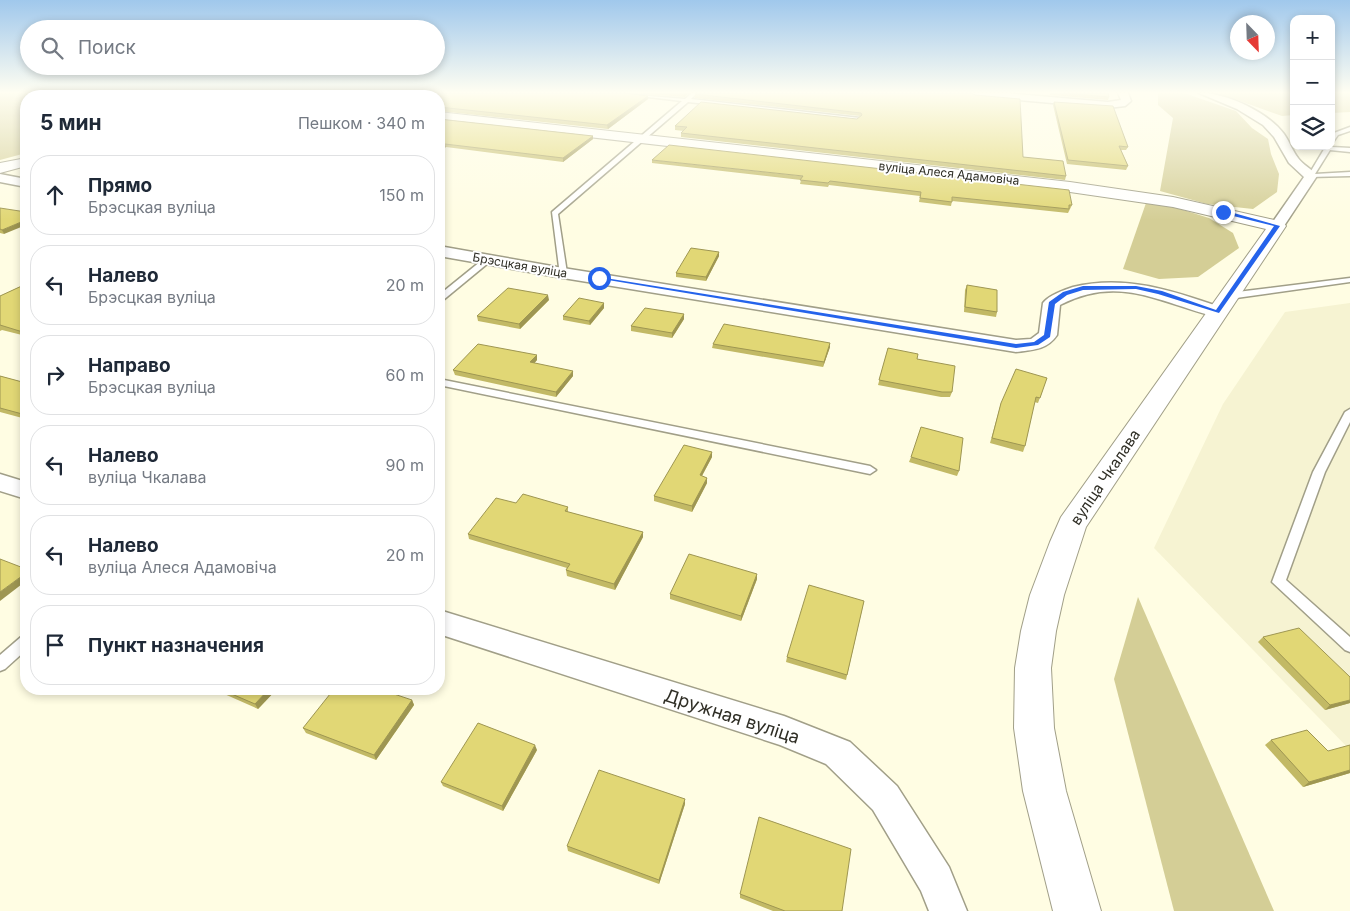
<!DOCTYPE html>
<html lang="ru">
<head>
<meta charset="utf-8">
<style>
	body { margin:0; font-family:Inter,sans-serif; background:#f6f6f7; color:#1f2937 }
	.controls { position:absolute; right:15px; top:15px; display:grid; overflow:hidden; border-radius:10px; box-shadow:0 2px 8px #0003 }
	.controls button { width:45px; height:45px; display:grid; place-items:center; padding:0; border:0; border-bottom:1px solid #e0e1e3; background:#fff; color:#1f2937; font:25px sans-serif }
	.compass { position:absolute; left:1230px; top:15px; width:45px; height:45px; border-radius:50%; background:#fff; box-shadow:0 2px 8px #0003; rotate:157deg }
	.stop { position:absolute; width:15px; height:15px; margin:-11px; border:4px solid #2563eb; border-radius:50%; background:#fff }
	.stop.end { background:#2563eb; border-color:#fff; box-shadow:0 1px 5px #0008 }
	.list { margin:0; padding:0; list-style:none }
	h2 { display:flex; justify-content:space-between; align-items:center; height:65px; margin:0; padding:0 20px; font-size:21px }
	h2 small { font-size:16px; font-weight:400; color:#747a83 }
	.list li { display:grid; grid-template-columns:32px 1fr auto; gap:15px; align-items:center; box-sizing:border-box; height:80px; margin:0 10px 10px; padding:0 10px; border:1px solid #e0e1e3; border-radius:20px }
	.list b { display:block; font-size:19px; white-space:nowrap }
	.list p { margin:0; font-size:16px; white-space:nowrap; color:#747a83 }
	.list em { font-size:16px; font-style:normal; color:#747a83 }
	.icon { flex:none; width:28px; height:28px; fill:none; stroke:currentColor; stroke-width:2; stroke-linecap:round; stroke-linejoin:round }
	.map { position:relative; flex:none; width:1350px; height:911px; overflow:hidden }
	.search { position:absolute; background:#fff; box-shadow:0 2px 8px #0003; left:20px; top:20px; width:425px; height:55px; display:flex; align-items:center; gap:12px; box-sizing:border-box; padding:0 18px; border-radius:28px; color:#747a83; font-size:19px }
	.panel { position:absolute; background:#fff; box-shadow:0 2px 8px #0003; left:20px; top:90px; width:425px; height:605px; border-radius:20px }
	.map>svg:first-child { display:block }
	.built { fill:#f6f3d2 }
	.green { fill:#d4ce96 }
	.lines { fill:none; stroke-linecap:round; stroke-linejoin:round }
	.lane-casing { stroke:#a19f88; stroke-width:3 }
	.street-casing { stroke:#a19f88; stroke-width:3 }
	.secondary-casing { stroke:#a19f88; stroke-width:2 }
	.lane { fill:#fff; fill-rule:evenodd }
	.street { fill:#fff; fill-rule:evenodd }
	.secondary { fill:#fff; fill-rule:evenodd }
	.wall { fill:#c2b965 }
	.shaded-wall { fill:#9e9652 }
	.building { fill:#e1d775; stroke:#9e9652 }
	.route { fill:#2563eb }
	.labels { text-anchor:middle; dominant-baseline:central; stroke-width:4; stroke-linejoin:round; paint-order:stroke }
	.far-street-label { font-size:12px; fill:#2f2e25; stroke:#fff }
	.street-label { font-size:15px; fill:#2f2e25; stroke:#fff }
	.near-street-label { font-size:18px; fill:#2f2e25; stroke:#fff }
</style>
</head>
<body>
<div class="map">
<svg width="1350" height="911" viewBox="0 0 1350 911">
	<rect width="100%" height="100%" fill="#fffde3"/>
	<path class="built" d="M1350 303V750L1154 548 1223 404 1285 312Z"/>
	<g class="green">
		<path d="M0 93H208L198 96H26V153L0 160Z"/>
		<path d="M1158 93H1184L1236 111 1252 128 1268 139 1271 154 1279 174 1277 192 1253 209 1207 204 1160 191 1173 118 1158 105Z"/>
		<path d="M1218 93H1294V115L1282 116Z"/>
		<path d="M1331 93H1350V112L1331 113Z"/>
		<path d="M1146 203 1177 208 1209 218 1233 233 1239 248 1198 277 1159 279 1123 269Z"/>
		<path d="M1138 597 1274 911H1174L1114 679Z"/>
	</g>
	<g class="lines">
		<g class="lane-casing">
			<g id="lane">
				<path d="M614 93 685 99 692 93H697L691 99 860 118 857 120 688 102 558 214 567 273 560 275 552 212 682 101Z"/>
				<path d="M1350 127V131L1338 135 1331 145V137L1334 133Z"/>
				<path d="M1331 145 1332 147 1350 148V152L1330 150 1315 174 1350 172V176L1309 177 1308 176 1326 146Z"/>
				<path d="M486 257 493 259 442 301H439V295Z"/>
				<path d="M1350 278V282L1229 299 1225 296 1229 293Z"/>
				<path d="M439 379 870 466 876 470 870 474 439 385Z"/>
				<path d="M1350 409V422L1325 472 1286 580 1350 637V652L1345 650 1272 582 1313 472 1345 412Z"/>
				<path d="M26 635V650L5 669 0 671V655L21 637Z"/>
			</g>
		</g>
		<g class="street-casing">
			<g id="street">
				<path d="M969 93H1006L1108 102 1121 100 1118 93H1128L1131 101 1125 106 1108 108 974 96Z"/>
				<path d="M1199 93C1225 92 1268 112 1284 134 1289 141 1292 150 1298 158 1303 165 1312 169 1317 176L1282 229H1272L1270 226 1304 177 1289 163 1274 137 1263 125 1237 109Z"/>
				<path d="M0 174 26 179V187L0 182Z"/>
				<path d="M439 246 563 268 1016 340 1031 339 1039 333 1043 303C1049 295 1064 290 1073 287 1125 274 1174 291 1223 308L1226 312 1223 316 1217 317C1160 303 1119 274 1060 305L1057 335C1047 350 1032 350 1016 352L563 278 439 256Z"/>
				<path d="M0 474 26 482V499L0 491Z"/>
				<path d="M439 610 784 716 850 742 897 786 949 867 967 911H929L921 891 873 810 826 764 780 745 439 634Z"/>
			</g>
		</g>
		<g class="secondary-casing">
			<g id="secondary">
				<path d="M232 93H268L272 96H237Z"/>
				<path d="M439 112 1070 182 1173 197 1283 222 1286 226 1086 527 1064 595 1056 631 1051 668 1054 728 1066 791 1101 911H1053L1023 791 1014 728 1015 668 1021 631 1030 595 1050 542 1061 517 1266 229 1173 207 1070 192 439 120Z"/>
				<path d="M26 158V166L0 173V163Z"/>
			</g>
		</g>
		<use href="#lane" class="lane"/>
		<use href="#street" class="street"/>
		<use href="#secondary" class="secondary"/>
	</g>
	<g class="wall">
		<path d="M630 93H689L684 97Z"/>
		<path d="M972 93 1023 157 1066 176 1065 180 681 137V133L684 131 675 130V126L857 119 860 116 695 98V94Z"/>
		<path d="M1050 93H1108L1109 97 1108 100 1050 95Z"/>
		<path d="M439 96 648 99 608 129 439 111Z"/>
		<path d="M1054 102 1128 147 1126 150H1121L1128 166 1126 170 1067 164 1053 105Z"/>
		<path d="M439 119 593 136V139L563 162 446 147 439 151Z"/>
		<path d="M652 160 1072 205 1068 213 952 201 951 206 919 202 920 196 829 185 828 187 800 184 801 180 652 163Z"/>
		<path d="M0 208 4 234 0 233Z"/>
		<path d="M719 252V256L706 281 676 277V273Z"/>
		<path d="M26 284V336L2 330 0 331V296Z"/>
		<path d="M967 285 997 312 996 317 964 312 965 290Z"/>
		<path d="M549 300 520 329 478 321 477 316Z"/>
		<path d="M604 303V308L590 325 563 320V316Z"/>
		<path d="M684 314V319L672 338 631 331V326Z"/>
		<path d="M713 344 830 347 823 367 712 348Z"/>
		<path d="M888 348 917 359 952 392 950 397H941L878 385Z"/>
		<path d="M537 360 534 363 573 376 556 397 455 375 453 370Z"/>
		<path d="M0 376 26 383V419L0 412Z"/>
		<path d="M1047 378 1038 403 1034 402 1025 446 1023 452 990 443 1001 403Z"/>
		<path d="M712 452V457L702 476 707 478V483L692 512 654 501V496Z"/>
		<path d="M911 457 959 471 957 476 909 462Z"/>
		<path d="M516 503 568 507V512L643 532V537L615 590 567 576 566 570 567 568 469 539 468 534Z"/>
		<path d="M757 574V579L741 621 670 599V594Z"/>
		<path d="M864 601 846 680 786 662 787 657Z"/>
		<path d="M1263 637 1350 703 1325 710 1258 642Z"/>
		<path d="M213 689H277L258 709Z"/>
		<path d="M412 700 414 705 376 760 306 733 303 728Z"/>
		<path d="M1271 740 1328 751 1350 773 1303 787 1265 745Z"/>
		<path d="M537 750 503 811 443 786 441 782Z"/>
		<path d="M685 804 659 884 568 851 567 846Z"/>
		<path d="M740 894 842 911H773L740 898Z"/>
	</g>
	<g class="shaded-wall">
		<path d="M686 93H689L684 97V94Z"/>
		<path d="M648 96V99L608 129 607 125Z"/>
		<path d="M593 136V139L563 162V158Z"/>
		<path d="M445 144 446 147 439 151V147Z"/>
		<path d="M26 220V225L4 234 2 230Z"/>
		<path d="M719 252V256L706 281V277Z"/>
		<path d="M548 295 549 300 520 329 519 324Z"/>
		<path d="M604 303V308L590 325 589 321Z"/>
		<path d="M684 314V319L672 338V333Z"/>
		<path d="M830 343V347L823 367 824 362Z"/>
		<path d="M537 355V360L531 367 530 362Z"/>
		<path d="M573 371V376L556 397V392Z"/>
		<path d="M712 452V457L699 481 700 475Z"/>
		<path d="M707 478V483L692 512V506Z"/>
		<path d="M440 490 441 495 439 498V491Z"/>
		<path d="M643 532V537L615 590 614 584Z"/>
		<path d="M26 573V581L0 601V592Z"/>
		<path d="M757 574V579L741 621V616Z"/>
		<path d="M269 689H277L258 709 255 704Z"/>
		<path d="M412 700 414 705 376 760 374 755Z"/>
		<path d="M1350 700V703L1325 710 1330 705Z"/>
		<path d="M535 745 537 750 503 811 502 806Z"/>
		<path d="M1350 770V773L1303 787 1309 782Z"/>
		<path d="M685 799V804L659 884V880Z"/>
	</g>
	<g class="building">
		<path d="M280 93H624L648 96 607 125 439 107V96H270Z"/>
		<path d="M696 93H972L975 95 1020 99 1023 157 1063 161 1066 176 681 133 687 127 675 126 701 102 857 119 862 115 861 113 695 94Z"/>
		<path d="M1063 93H1108L1109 97Z"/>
		<path d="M1054 102 1113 106 1128 147 1119 146 1128 166 1068 160Z"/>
		<path d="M439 119 593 136 563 158 445 144 439 147Z"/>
		<path d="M669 145 1069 190 1072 205H1069V209L952 197V202L920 198 921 192 830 181 828 183 800 180 803 176 652 160Z"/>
		<path d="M0 208 26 212V220L2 230 0 229Z"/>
		<path d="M691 248 719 252 706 277 676 273Z"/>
		<path d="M26 284V333L0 325V296Z"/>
		<path d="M967 285 997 290V312L965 307Z"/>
		<path d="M508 288 548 295 519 324 477 316Z"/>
		<path d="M579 298 604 303 589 321 563 316Z"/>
		<path d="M645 308 684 314 672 333 631 326Z"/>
		<path d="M724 324 830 343 824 362 713 344Z"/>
		<path d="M478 344 537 355 530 362 573 371 556 392 453 370Z"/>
		<path d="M888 348 918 354 917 359 955 366 952 392H942L879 380Z"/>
		<path d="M1016 369 1047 378 1040 398 1036 397 1025 446 992 438 1001 403Z"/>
		<path d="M0 376 26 383V415L0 408Z"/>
		<path d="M921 427 963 438 959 471 911 457Z"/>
		<path d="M684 445 712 452 700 475 707 478 692 506 654 496Z"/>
		<path d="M523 494 568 507 565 511 643 532 614 584 566 570 570 564 468 534 496 498 516 503Z"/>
		<path d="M689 554 757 574 741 616 670 594Z"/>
		<path d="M0 559 26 569V573L0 592Z"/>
		<path d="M809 585 864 601 847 675 787 657Z"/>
		<path d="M1299 628 1350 677V700L1330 705 1263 637Z"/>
		<path d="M220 689H269L255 704Z"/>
		<path d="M334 689H379L412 700 374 755 303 728Z"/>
		<path d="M478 723 535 745 502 806 441 782Z"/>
		<path d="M1307 730 1328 751 1350 745V770L1309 782 1271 740Z"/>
		<path d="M599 770 685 799 659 880 567 846Z"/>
		<path d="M759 817 851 849 842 911H785L740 894Z"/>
	</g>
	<linearGradient id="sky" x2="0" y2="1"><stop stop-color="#a0c8ec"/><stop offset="0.42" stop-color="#fffef2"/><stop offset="1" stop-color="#fffef2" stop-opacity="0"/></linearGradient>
	<rect width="1350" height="220" fill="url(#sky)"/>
	<path class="route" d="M1223 210 1280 226 1219 313 1158 294 1136 289 1083 290 1067 295 1055 304 1050 337 1038 345 1016 348 596 278 599 277 1016 344 1034 342 1044 335 1049 302 1063 292 1083 286H1136L1162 291 1216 310 1274 226 1221 213Z"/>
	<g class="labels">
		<g class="far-street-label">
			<text transform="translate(949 173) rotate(6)">вуліца Алеся Адамовіча</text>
			<text transform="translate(520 265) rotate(10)">Брэсцкая вуліца</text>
		</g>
		<g class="street-label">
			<text transform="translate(1105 477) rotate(-56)">вуліца Чкалава</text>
		</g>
		<g class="near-street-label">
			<text transform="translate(732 716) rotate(18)">Дружная вуліца</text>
		</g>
	</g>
</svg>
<div class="controls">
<button>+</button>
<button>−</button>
<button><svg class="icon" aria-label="layers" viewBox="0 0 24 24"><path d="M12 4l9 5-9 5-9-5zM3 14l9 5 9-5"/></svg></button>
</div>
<svg class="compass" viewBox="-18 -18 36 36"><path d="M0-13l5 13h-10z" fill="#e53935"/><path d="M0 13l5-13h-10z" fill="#747a83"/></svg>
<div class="stop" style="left:599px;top:278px"></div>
<div class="stop end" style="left:1223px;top:212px"></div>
<div class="search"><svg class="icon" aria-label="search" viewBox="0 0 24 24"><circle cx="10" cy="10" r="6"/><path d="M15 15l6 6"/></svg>Поиск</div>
<section class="panel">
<h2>5 мин<small>Пешком · 340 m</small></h2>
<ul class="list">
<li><svg class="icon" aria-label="ahead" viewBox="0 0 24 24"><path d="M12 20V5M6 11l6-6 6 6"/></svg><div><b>Прямо</b><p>Брэсцкая вуліца</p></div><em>150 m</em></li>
<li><svg class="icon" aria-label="left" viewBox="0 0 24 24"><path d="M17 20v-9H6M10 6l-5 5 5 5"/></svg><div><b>Налево</b><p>Брэсцкая вуліца</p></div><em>20 m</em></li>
<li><svg class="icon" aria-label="right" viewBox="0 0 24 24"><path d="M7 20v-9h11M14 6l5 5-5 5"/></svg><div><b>Направо</b><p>Брэсцкая вуліца</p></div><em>60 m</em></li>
<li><svg class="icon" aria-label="left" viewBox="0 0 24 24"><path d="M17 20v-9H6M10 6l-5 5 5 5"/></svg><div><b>Налево</b><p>вуліца Чкалава</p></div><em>90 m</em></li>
<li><svg class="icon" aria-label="left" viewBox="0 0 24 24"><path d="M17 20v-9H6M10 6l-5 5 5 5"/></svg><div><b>Налево</b><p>вуліца Алеся Адамовіча</p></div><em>20 m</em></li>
<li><svg class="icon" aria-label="arrive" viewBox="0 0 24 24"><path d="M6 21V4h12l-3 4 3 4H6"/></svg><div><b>Пункт назначения</b></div></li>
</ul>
</section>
</div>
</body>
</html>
